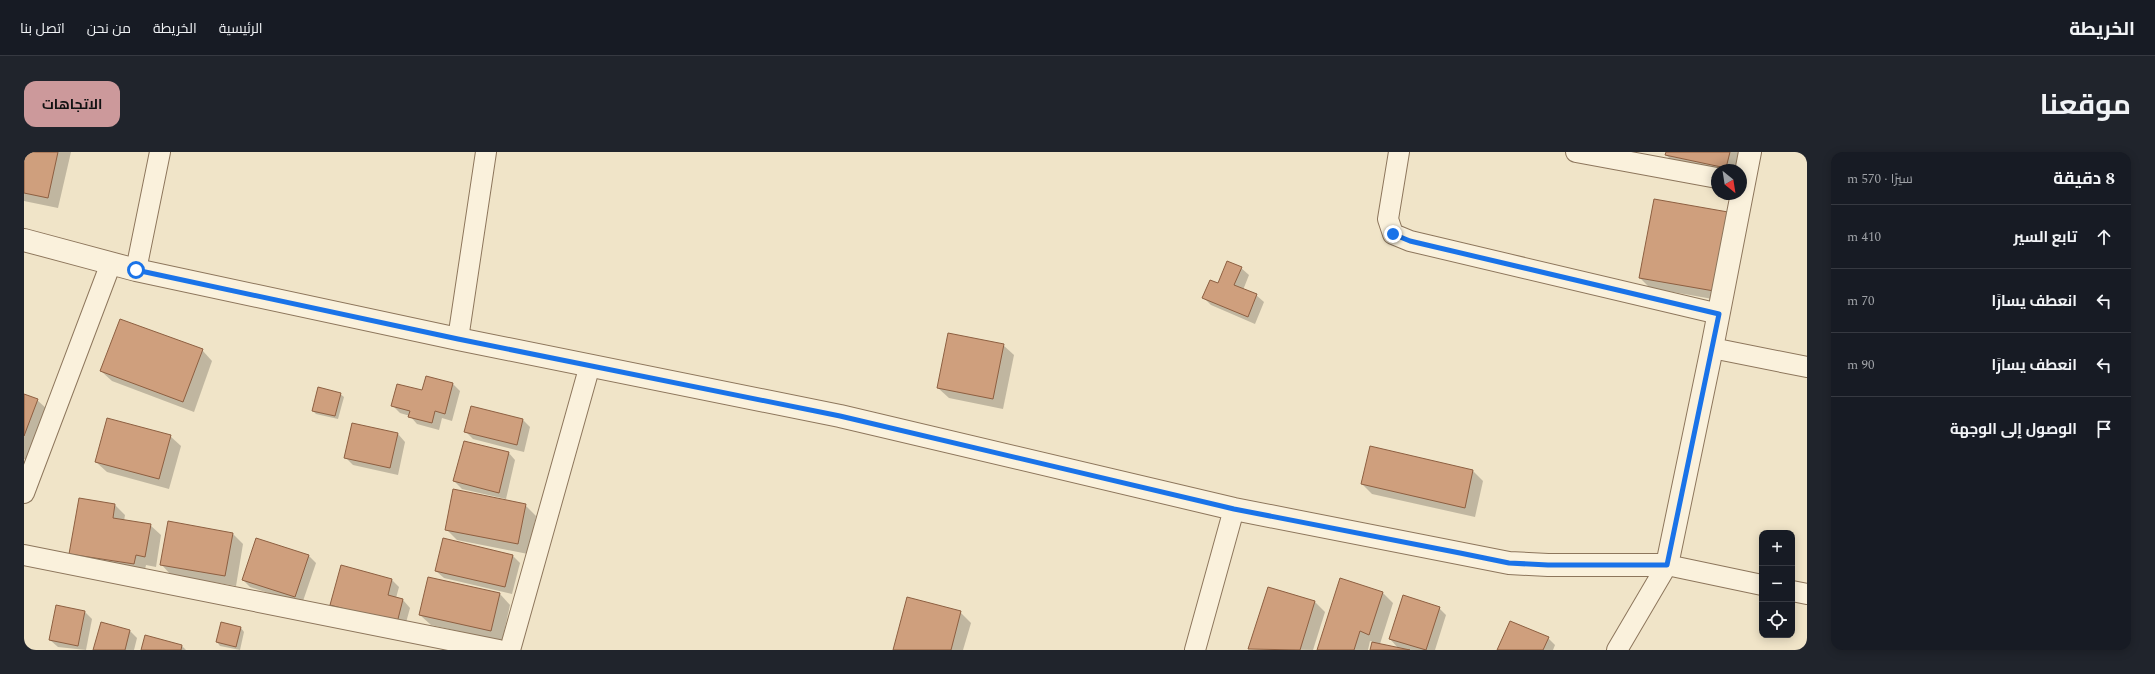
<!DOCTYPE html>
<html lang="ar">
<head>
<meta charset="utf-8">
<style>
	body { margin:0; font-family:Spectral,Cairo,serif; background:#20242c; color:#f1f3f6; direction:rtl }
	.controls { position:absolute; right:12px; bottom:12px; display:grid; overflow:hidden; border-radius:8px; box-shadow:0 2px 10px #0003 }
	.controls button { width:36px; height:36px; display:grid; place-items:center; padding:0; border:0; border-bottom:1px solid #363941; background:#171b24; color:#f1f3f6; font:20px sans-serif }
	.compass { position:absolute; left:1687px; top:12px; width:36px; height:36px; border-radius:50%; background:#171b24; box-shadow:0 2px 10px #0003; rotate:150deg }
	.stop { position:absolute; width:12px; height:12px; margin:-9px; border:3px solid #1a73e8; border-radius:50%; background:#fff }
	.stop.end { background:#1a73e8; border-color:#fff; box-shadow:0 1px 4px #0008 }
	.list { margin:0; padding:0; list-style:none }
	h2 { display:flex; justify-content:space-between; align-items:center; height:52px; margin:0; padding:0 16px; font-size:17px }
	h2 small { font-size:13px; font-weight:400; color:#9ea1a6 }
	.list li { display:grid; grid-template-columns:26px 1fr auto; gap:12px; align-items:center; box-sizing:border-box; height:64px; padding:0 16px; border-top:1px solid #363941 }
	.list b { display:block; font-size:15px; white-space:nowrap }
	.list em { font-size:13px; font-style:normal; color:#9ea1a6 }
	.icon { flex:none; width:22px; height:22px; fill:none; stroke:currentColor; stroke-width:2; stroke-linecap:round; stroke-linejoin:round }
	.map { position:relative; flex:none; width:1783px; height:498px; overflow:hidden; direction:ltr; border-radius:12px }
	header { display:flex; align-items:center; gap:24px; box-sizing:border-box; height:56px; padding:0 20px; background:#171b24; border-bottom:1px solid #363941 }
	header strong { font-size:19px }
	nav { display:flex; gap:22px; margin-inline-start:auto; font-size:14px }
	.intro { display:flex; align-items:center; justify-content:space-between; box-sizing:border-box; height:96px; padding:0 24px }
	h1 { margin:0; font-size:28px }
	.button { padding:10px 18px; border-radius:12px; background:#cc999b; color:#111; font-size:14px; font-weight:700 }
	main { display:flex; gap:24px; padding:0 24px }
	aside { flex:1; background:#171b24; border-radius:12px; box-shadow:0 2px 10px #0003 }
	.map>svg:first-child { display:block }
	.shadow { fill:#0003 }
	.building { fill:#cf9f7d; stroke:#8d5f41 }
	.lines { fill:none; stroke-linecap:round; stroke-linejoin:round }
	.minor-casing { stroke:#8d765c; stroke-width:22 }
	.tertiary-casing { stroke:#8d765c; stroke-width:24 }
	.minor { stroke:#faf1dc; stroke-width:20 }
	.tertiary { stroke:#faf1dc; stroke-width:22 }
	.route { stroke:#1a73e8; stroke-width:5 }
</style>
</head>
<body>
<header>
<strong>الخريطة</strong>
<nav><a>الرئيسية</a><a>الخريطة</a><a>من نحن</a><a>اتصل بنا</a></nav>
</header>
<div class="intro"><h1>موقعنا</h1><a class="button">الاتجاهات</a></div>
<main>
<aside>
<h2>8 دقيقة<small>سيرًا · 570 m</small></h2>
<ul class="list">
<li><svg class="icon" aria-label="ahead" viewBox="0 0 24 24"><path d="M12 20V5M6 11l6-6 6 6"/></svg><div><b>تابع السير</b></div><em>410 m</em></li>
<li><svg class="icon" aria-label="left" viewBox="0 0 24 24"><path d="M17 20v-9H6M10 6l-5 5 5 5"/></svg><div><b>انعطف يسارًا</b></div><em>70 m</em></li>
<li><svg class="icon" aria-label="left" viewBox="0 0 24 24"><path d="M17 20v-9H6M10 6l-5 5 5 5"/></svg><div><b>انعطف يسارًا</b></div><em>90 m</em></li>
<li><svg class="icon" aria-label="arrive" viewBox="0 0 24 24"><path d="M6 21V4h12l-3 4 3 4H6"/></svg><div><b>الوصول إلى الوجهة</b></div></li>
</ul>
</aside>
<div class="map">
<svg width="1783" height="498" viewBox="0 0 1783 498">
	<rect width="100%" height="100%" fill="#f0e4c8"/>
	<g class="shadow">
		<path d="M0 0H47L34 56 0 49Z"/>
		<path d="M1643 0H1718L1714 18H1693L1653 13 1642 3Z"/>
		<path d="M1630 48 1700 149 1626 136 1616 126Z"/>
		<path d="M1217 116 1225 123 1219 138 1232 143 1240 150 1231 172 1187 153 1180 146Z"/>
		<path d="M979 193 990 203 979 257 925 246 914 236Z"/>
		<path d="M178 198 188 209 170 260 88 229 77 219Z"/>
		<path d="M429 232 436 239 428 269 418 266 415 278 393 272 386 264 376 261 368 253Z"/>
		<path d="M316 242 320 245 314 267 292 262 289 259Z"/>
		<path d="M0 243 13 248 24 258 5 309 0 307Z"/>
		<path d="M448 255 499 268 506 275 500 300 449 287 441 279Z"/>
		<path d="M329 272 374 282 381 290 374 323 329 313 321 305Z"/>
		<path d="M146 284 157 294 145 337 83 320 72 310Z"/>
		<path d="M1346 295 1449 319 1459 329 1451 365 1348 342 1338 332Z"/>
		<path d="M484 300 491 308 482 347 438 337 430 329Z"/>
		<path d="M91 353 101 363 100 369 126 373 137 383 132 415 122 413 120 422 57 412 47 401Z"/>
		<path d="M501 353 512 364 504 402 433 388 422 377Z"/>
		<path d="M209 382 219 392 212 434 147 423 137 412Z"/>
		<path d="M488 403 496 411 488 442 420 426 412 419Z"/>
		<path d="M285 404 292 411 278 452 226 435 219 428Z"/>
		<path d="M405 426 476 442 486 453 478 489 407 473 396 463Z"/>
		<path d="M368 428 375 435 372 446 379 448 386 456 380 478 315 460 307 453Z"/>
		<path d="M1244 436 1291 450 1301 460 1289 498 1226 497Z"/>
		<path d="M1358 440 1369 451 1356 492 1375 497 1366 487 1415 456 1422 463 1411 498H1347L1349 490 1346 489 1344 498H1294Z"/>
		<path d="M33 455 61 460 68 467 62 498 34 495 26 488Z"/>
		<path d="M936 460 947 471 939 498H871Z"/>
		<path d="M217 476 220 480 216 498 196 494 193 490Z"/>
		<path d="M106 479 113 486 110 498H70Z"/>
		<path d="M122 484 158 494 162 498H118Z"/>
		<path d="M1524 486 1531 493 1529 498H1474Z"/>
	</g>
	<g class="building">
		<path d="M0 0H34L24 46 0 41Z"/>
		<path d="M1642 0H1706L1702 16 1641 3Z"/>
		<path d="M1630 47 1704 60 1690 139 1615 126Z"/>
		<path d="M1203 109 1218 115 1210 133 1233 142 1224 165 1178 146 1186 128 1194 131Z"/>
		<path d="M96 167 179 197 159 250 76 219Z"/>
		<path d="M924 181 980 192 969 247 913 236Z"/>
		<path d="M402 224 429 231 421 262 411 259 408 271 384 265 386 259 367 254 373 232 398 238Z"/>
		<path d="M294 235 317 241 311 264 288 259Z"/>
		<path d="M0 242 14 247 0 284Z"/>
		<path d="M447 254 499 267 493 293 440 280Z"/>
		<path d="M83 266 147 283 135 327 71 310Z"/>
		<path d="M328 271 374 281 366 316 320 306Z"/>
		<path d="M440 289 485 300 475 341 429 329Z"/>
		<path d="M1346 294 1449 318 1441 356 1337 332Z"/>
		<path d="M429 337 502 352 494 392 421 378Z"/>
		<path d="M55 346 91 352 89 366 127 372 121 405 112 403 110 412 45 402Z"/>
		<path d="M144 369 209 381 201 424 136 413Z"/>
		<path d="M232 386 285 403 271 445 218 428Z"/>
		<path d="M419 386 489 403 481 435 411 419Z"/>
		<path d="M317 413 368 427 364 443 379 447 373 471 306 453Z"/>
		<path d="M404 425 476 441 467 479 395 463Z"/>
		<path d="M1316 426 1359 440 1345 483 1336 479 1330 498H1293Z"/>
		<path d="M1244 435 1291 449 1276 498 1224 497Z"/>
		<path d="M1379 443 1416 455 1402 498 1365 487Z"/>
		<path d="M883 445 937 459 927 498H869Z"/>
		<path d="M32 453 61 459 54 494 25 488Z"/>
		<path d="M1486 469 1525 485 1519 498H1473Z"/>
		<path d="M77 470 106 478 101 498H69Z"/>
		<path d="M197 470 217 475 212 495 192 490Z"/>
		<path d="M121 483 158 493 157 498H117Z"/>
		<path d="M1348 490 1386 498H1346Z"/>
	</g>
	<g class="lines">
		<g class="minor-casing">
			<g id="minor">
				<path d="M1375 0 1364 67 1369 82 1386 89 1695 162"/>
				<path d="M1552 0 1693 26"/>
				<path d="M112 118 136 0"/>
				<path d="M434 187 462 0"/>
				<path d="M1688 196 1783 215"/>
				<path d="M0 341 87 111"/>
				<path d="M0 403 475 498"/>
				<path d="M1768 439 1783 442"/>
				<path d="M486 498 566 213"/>
				<path d="M1171 498 1210 357"/>
				<path d="M1593 498 1643 413 1738 433"/>
			</g>
		</g>
		<g class="tertiary-casing">
			<path id="tertiary" d="M0 88 112 118 434 187 816 264 1210 357 1485 411 1524 413H1643L1688 196 1726 0"/>
		</g>
		<use href="#minor" class="minor"/>
		<use href="#tertiary" class="tertiary"/>
	</g>
	<g class="lines">
		<path class="route" d="M112 118 434 187 816 264 1210 357 1436 401 1485 411 1524 413H1643L1695 162 1386 89 1369 82"/>
	</g>
</svg>
<div class="controls">
<button>+</button>
<button>−</button>
<button><svg class="icon" aria-label="locate" viewBox="0 0 24 24"><circle cx="12" cy="12" r="6"/><path d="M12 2v4M12 18v4M2 12h4M18 12h4"/></svg></button>
</div>
<svg class="compass" viewBox="-18 -18 36 36"><path d="M0-13l5 13h-10z" fill="#e53935"/><path d="M0 13l5-13h-10z" fill="#9ea1a6"/></svg>
<div class="stop" style="left:112px;top:118px"></div>
<div class="stop end" style="left:1369px;top:82px"></div>
</div>
</main>
</body>
</html>
